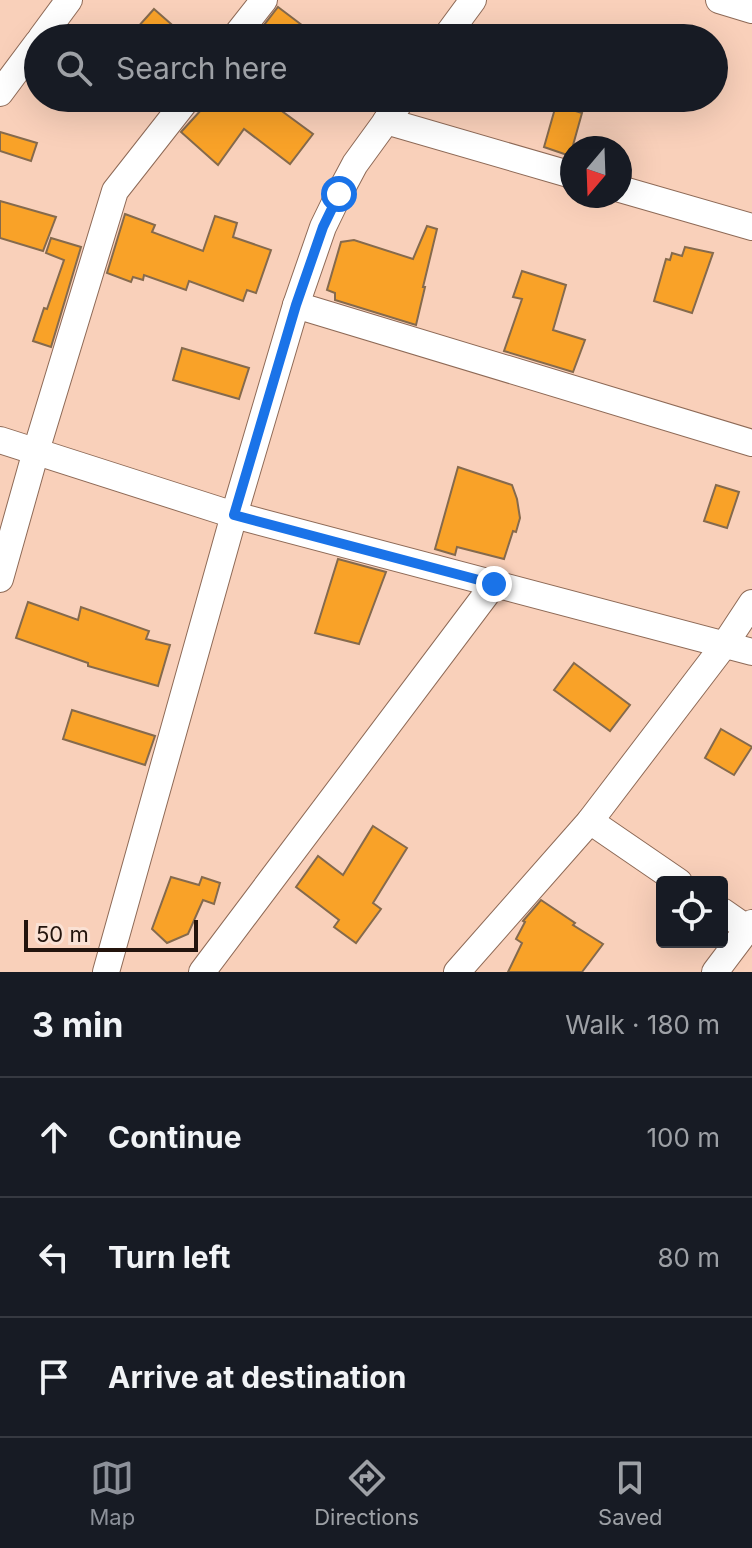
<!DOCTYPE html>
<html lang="en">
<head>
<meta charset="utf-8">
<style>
	body { margin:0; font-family:Inter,sans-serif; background:#242831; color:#f1f3f6 }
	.controls { position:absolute; right:24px; bottom:24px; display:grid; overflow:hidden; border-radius:8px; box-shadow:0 8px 32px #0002 }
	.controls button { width:72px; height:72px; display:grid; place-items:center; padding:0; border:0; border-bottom:2px solid #363941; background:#171b24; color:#f1f3f6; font:40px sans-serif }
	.compass { position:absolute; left:560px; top:136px; width:72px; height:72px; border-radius:50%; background:#171b24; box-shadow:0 8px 32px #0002; rotate:199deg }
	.scale { position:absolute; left:24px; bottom:20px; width:174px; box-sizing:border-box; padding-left:8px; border:4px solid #23140d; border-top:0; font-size:22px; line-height:28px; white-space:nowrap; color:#23140d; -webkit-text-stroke:6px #fae1d4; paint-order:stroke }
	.stop { position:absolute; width:24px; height:24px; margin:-18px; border:6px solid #1a73e8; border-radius:50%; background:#fff }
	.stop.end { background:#1a73e8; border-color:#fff; box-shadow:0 2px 8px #0008 }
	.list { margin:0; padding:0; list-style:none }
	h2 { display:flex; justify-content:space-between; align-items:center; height:104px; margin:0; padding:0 32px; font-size:34px }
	h2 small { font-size:26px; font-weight:400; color:#9ea1a6 }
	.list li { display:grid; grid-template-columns:52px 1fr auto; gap:24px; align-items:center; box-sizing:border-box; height:120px; padding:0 32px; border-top:2px solid #363941 }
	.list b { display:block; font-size:30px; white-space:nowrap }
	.list em { font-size:26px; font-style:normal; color:#9ea1a6 }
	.icon { flex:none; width:44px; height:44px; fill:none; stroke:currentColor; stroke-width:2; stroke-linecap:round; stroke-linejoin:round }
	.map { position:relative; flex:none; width:752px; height:972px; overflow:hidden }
	.search { position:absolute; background:#171b24; box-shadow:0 8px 32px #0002; left:24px; right:24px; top:24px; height:88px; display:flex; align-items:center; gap:20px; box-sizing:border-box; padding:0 28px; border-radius:44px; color:#9ea1a6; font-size:30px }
	.sheet { height:464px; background:#171b24 }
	nav { display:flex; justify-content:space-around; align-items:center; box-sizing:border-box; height:112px; border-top:2px solid #363941; background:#171b24; font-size:22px; color:#9ea1a6 }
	nav a { display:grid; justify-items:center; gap:4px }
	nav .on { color:#8c9099 }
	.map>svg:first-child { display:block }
	.building { fill:#f9a228; stroke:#856a4d; stroke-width:2 }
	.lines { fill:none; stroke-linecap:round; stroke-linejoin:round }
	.street-casing { stroke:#8e6a57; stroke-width:28 }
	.street { stroke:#fff; stroke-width:26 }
	.route { stroke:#1a73e8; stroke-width:10 }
</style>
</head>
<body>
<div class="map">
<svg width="752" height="972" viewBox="0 0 752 972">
	<rect width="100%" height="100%" fill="#f9d0ba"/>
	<g class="building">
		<path d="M278 7 319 38H254Z"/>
		<path d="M154 9 187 38H128Z"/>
		<path d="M212 98H264L313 134 290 164 244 129 218 165 181 132Z"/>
		<path d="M556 105 582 113 570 156 544 147Z"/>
		<path d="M0 132 37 143 31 161 0 151Z"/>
		<path d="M0 201 56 217 43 251 0 238Z"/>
		<path d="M125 214 155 225 152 232 203 251 215 216 237 223 233 237 271 250 256 293 247 290 243 301 189 281 186 290 144 275 143 280 133 277 131 282 107 273Z"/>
		<path d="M427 226 437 229 423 287H425L416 325 335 300V293L327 290 341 242 354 240 413 259Z"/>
		<path d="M51 238 81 247 51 347 33 341 44 308 47 309 64 260 46 253Z"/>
		<path d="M685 247 713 253 692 313 654 301 666 259 670 260 672 253 682 256Z"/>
		<path d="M522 271 566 285 553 330 585 340 573 372 504 351 522 299 513 297Z"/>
		<path d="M182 348 249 368 239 399 173 380Z"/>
		<path d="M458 467 512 485 517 499 520 518 516 532 513 531 504 559 457 547 455 555 435 549Z"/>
		<path d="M716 485 739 492 727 528 704 521Z"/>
		<path d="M338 559 386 572 359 644 315 633Z"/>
		<path d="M28 602 78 620 81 607 149 631 146 639 170 645 158 686 88 666V663L16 638Z"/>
		<path d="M574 663 630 705 610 731 554 690Z"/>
		<path d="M72 710 155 736 145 765 63 739Z"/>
		<path d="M721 729 752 747 734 775 705 758Z"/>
		<path d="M373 826 407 848 373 903 381 909 356 943 334 927 339 920 296 887 318 856 343 875Z"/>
		<path d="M171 877 199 885 202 877 220 883 214 904 203 900 188 934 167 943 152 929Z"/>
		<path d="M541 900 575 923 573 925 603 944 582 972H508L522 943 516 939 525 922 523 921Z"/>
	</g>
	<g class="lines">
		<g class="street-casing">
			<g id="street">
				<path d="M719 0 752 10"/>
				<path d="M41 38 69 0"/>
				<path d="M234 38 264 0"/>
				<path d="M445 38 473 0"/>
				<path d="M0 93 38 42"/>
				<path d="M386 121 572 175"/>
				<path d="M620 189 752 227"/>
				<path d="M296 305 752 443"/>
				<path d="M0 440 234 515 752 652"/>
				<path d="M0 579 36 451 115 191 188 98"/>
				<path d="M590 821 679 882"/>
				<path d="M722 911 748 929 752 930"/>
				<path d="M106 972 234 515 296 305 323 227 339 194 355 164 403 98"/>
				<path d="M202 972 494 584"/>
				<path d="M457 972 590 821 725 644 752 603"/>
				<path d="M715 972 752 923"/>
			</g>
		</g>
		<use href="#street" class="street"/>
	</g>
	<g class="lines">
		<path class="route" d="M339 194 323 227 296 305 234 515 494 584"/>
	</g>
</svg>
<div class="controls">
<button><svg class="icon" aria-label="locate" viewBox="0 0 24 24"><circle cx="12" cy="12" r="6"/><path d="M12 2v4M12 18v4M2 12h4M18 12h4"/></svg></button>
</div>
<svg class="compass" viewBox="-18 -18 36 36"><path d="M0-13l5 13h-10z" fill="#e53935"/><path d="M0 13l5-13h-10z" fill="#9ea1a6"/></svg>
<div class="scale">50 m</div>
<div class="stop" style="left:339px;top:194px"></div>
<div class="stop end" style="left:494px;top:584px"></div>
<div class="search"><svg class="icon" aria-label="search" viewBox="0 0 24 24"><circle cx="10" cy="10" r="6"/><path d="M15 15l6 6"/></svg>Search here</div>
</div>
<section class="sheet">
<h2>3 min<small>Walk · 180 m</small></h2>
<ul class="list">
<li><svg class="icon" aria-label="ahead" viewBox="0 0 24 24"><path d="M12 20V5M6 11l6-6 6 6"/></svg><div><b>Continue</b></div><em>100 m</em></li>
<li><svg class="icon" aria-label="left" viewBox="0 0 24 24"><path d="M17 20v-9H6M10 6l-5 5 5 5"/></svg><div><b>Turn left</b></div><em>80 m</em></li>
<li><svg class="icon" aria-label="arrive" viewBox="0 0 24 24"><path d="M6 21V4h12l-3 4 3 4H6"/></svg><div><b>Arrive at destination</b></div></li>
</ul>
</section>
<nav>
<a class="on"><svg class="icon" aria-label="map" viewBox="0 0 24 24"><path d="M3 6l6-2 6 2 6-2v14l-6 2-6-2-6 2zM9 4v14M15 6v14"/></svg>Map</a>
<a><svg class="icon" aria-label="directions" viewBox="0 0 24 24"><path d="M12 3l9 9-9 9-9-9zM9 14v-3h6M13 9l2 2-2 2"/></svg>Directions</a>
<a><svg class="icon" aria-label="saved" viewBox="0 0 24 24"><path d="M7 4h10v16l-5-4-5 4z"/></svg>Saved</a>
</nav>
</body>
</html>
